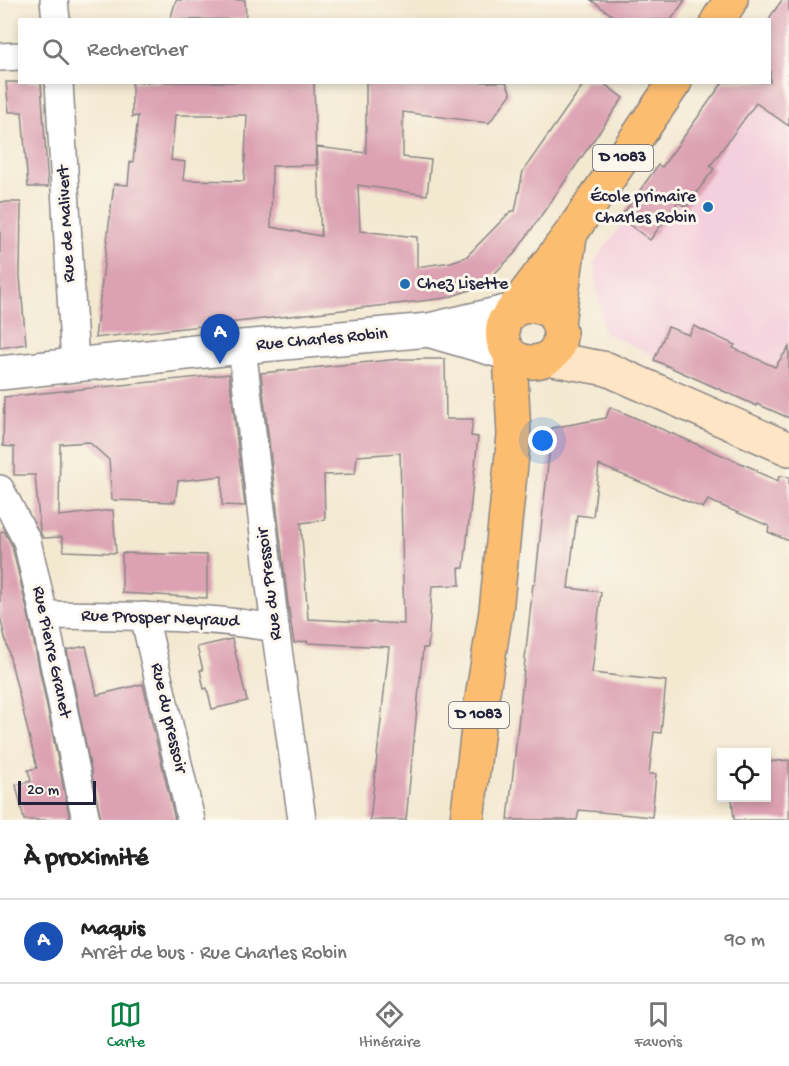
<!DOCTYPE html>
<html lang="fr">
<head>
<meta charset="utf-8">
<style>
	body { margin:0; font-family:"Gochi Hand",sans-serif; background:#f6f6f6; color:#222 }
	.controls { position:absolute; right:18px; bottom:18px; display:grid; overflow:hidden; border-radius:0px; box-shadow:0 3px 9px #0003 }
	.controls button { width:54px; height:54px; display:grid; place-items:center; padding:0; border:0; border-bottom:2px solid #e0e0e0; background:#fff; color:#222; font:30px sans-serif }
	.scale { position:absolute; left:18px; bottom:15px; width:78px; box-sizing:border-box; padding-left:6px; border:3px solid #22223b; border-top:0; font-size:16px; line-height:21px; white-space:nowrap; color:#22223b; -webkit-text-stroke:4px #fbf7ec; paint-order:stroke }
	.you { position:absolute; left:543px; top:441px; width:21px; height:21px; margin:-15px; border:4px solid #fff; border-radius:50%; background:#1a73e8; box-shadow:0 0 0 9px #1a73e833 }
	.badge { display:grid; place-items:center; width:39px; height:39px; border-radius:50%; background:#0b8043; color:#fff; font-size:20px; font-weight:700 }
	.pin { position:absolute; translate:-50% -50px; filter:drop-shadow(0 2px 3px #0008) }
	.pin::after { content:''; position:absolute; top:32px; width:21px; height:18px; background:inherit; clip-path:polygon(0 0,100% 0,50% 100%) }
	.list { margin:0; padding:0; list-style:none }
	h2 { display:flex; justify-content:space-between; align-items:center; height:78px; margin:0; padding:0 24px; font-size:26px }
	h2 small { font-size:20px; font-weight:400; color:#767676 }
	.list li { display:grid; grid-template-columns:39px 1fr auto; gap:18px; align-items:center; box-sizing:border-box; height:84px; padding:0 24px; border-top:2px solid #e0e0e0 }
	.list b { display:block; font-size:22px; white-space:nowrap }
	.list p { margin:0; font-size:20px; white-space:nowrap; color:#767676 }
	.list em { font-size:20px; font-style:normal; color:#767676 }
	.icon { flex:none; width:33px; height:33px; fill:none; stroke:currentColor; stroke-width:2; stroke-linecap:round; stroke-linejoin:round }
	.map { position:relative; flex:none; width:789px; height:820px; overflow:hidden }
	.search { position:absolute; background:#fff; box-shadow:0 3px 9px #0003; left:18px; right:18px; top:18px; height:66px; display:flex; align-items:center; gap:15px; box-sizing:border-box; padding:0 21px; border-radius:0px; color:#767676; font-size:22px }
	.sheet { height:162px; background:#fff }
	nav { display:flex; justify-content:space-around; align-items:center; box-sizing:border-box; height:84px; border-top:2px solid #e0e0e0; background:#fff; font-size:16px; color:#767676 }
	nav a { display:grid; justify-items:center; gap:3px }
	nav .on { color:#0b8043 }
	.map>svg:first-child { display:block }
	.built { fill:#f4cfdd }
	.building { fill:#dca1b2; fill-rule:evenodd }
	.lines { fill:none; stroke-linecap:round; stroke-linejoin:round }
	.minor-casing { stroke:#8a8686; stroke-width:30 }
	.tertiary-casing { stroke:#8a8686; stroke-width:36 }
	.secondary-casing { stroke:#8a8686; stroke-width:36 }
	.primary-casing { stroke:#8a8686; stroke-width:36 }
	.minor { stroke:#fff; stroke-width:27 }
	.tertiary { stroke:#fff; stroke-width:33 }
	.secondary { stroke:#fee5c5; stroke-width:33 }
	.primary { stroke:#fcbd6f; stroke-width:33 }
	.poi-dot { fill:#1f6fb2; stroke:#fbf7ec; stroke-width:2 }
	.labels { text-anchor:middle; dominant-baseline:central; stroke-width:6; stroke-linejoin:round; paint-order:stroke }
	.shield { fill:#fbf7ec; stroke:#636270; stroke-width:1.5 }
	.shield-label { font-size:16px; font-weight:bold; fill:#22223b }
	.poi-label { font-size:18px; fill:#22223b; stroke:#fbf7ec; text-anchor:end }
	.street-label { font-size:18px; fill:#22223b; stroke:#fbf7ec }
</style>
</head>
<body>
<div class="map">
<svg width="789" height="820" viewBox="0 0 789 820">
	<rect width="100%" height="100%" fill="#fbf7ec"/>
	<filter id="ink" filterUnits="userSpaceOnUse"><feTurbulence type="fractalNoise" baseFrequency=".0167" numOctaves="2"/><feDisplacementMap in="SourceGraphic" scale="12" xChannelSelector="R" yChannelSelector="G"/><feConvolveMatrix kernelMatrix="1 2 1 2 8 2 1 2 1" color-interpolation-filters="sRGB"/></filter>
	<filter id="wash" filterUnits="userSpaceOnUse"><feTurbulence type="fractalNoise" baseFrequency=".008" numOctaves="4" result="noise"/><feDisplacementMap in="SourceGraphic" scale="24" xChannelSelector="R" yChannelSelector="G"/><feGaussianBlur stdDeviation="1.35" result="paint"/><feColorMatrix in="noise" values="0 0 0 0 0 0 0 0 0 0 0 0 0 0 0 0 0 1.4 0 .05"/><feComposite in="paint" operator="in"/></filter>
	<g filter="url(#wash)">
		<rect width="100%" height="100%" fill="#f3e9d1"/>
		<path class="built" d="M782 0H789V418L758 405 757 407 742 400 743 398 656 361 655 356 603 332 594 262 624 221 623 214 634 198 638 200 658 165 662 167 720 87 716 84 717 83 770 82V20L768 19Z"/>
		<g id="blocks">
			<g class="building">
				<path d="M176 0H245L246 19 170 20Z"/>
				<path d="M591 0H685L671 20H619Z"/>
				<path d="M782 0H789V126L756 103 710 166 714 169 686 207 678 202 650 240 620 218 658 165 662 167 723 82H770V17Z"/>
				<path d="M6 82H41L48 187H28L22 112H9Z"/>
				<path d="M132 82H314L316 165 272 166 271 227 321 236 317 147 366 153V82H506L511 94 489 123 403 112V157L431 160 427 195 358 185 360 231 417 237V267L451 262 466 257 511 211H515L523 171 585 82H602L623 98 515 253 482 286 446 298 405 303 95 338 114 184 128 185 130 162H133L138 116 132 117ZM175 115H247L244 181 183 180 185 162 171 160Z"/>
				<path d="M0 202H21L20 276 26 344 0 348Z"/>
				<path d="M694 326 735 345 733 348 775 367 789 347V418L757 404V406L654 360 668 327 689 335Z"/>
				<path d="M400 359H445L446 419H473L471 436 478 437 464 568H459L460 585 432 586 428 648H423L406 820H370L389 647 307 643V641L294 643 288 604 261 373ZM400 453 404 624 308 619 301 523 325 520 324 475 355 474 357 456Z"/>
				<path d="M229 374 245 506 222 505V476L178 481 175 502 112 500 109 460 89 442 60 444 59 516 113 510 116 553 64 551 62 537 43 538 40 531 35 475H14V447L3 446 4 397Z"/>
				<path d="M610 407 757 470V472L778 481 779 476 789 477V541L768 532 769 526 708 500 703 508 599 465 593 517 577 515 568 588 601 592 592 673 666 681 661 733 654 732 649 774H656L652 817 579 810 577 820H508L533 584H535L552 428 606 418Z"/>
				<path d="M4 531 12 546 29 618 70 820H24L16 785 31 781 28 770 37 768 0 617V532Z"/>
				<path d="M122 553 207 555V598L122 593Z"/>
				<path d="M232 639 247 701 212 709 207 688 204 689 200 670H203L197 647Z"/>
				<path d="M86 646 97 695 143 684 175 820H101L67 650Z"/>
				<path d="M789 760V820H734L732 798H766V762Z"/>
			</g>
		</g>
	</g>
	<g filter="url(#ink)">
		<use href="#blocks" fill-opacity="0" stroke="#8a8686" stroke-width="1.5"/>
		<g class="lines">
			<g class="minor-casing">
				<g id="minor">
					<path d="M54 0 56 20"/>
					<path d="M0 57 20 56"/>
					<path d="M59 82 75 365"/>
					<path d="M242 347 275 628 302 820"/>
					<path d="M0 489 27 541 44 615 86 820"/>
					<path d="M44 615C121 616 199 615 275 628"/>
					<path d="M144 616 191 820"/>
				</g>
			</g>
			<g class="tertiary-casing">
				<g id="tertiary">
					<path d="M431 331 510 354"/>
					<path d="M0 373 242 347 429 330 514 310"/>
				</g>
			</g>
			<g class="secondary-casing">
				<path id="secondary" d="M547 358 607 369 789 449"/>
			</g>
			<g class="primary-casing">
				<g id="primary">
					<path d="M718 20 731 0"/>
					<path d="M514 310C526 305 539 303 550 312 556 317 559 324 560 332 562 376 491 371 504 322L571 233 675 82"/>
					<path d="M558 323 570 236"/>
					<path d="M467 820 481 704 496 611 514 435 510 354"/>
				</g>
			</g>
			<use href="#minor" class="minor"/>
			<use href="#tertiary" class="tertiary"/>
			<use href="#secondary" class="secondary"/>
			<use href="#primary" class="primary"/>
		</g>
	</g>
	<g class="poi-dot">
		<circle cx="708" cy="207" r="6"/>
		<circle cx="405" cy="284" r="6"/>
	</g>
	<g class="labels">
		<g class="shield">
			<rect x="593" y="145" width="60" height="26" rx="4.5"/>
			<rect x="449" y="702" width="60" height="26" rx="4.5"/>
		</g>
		<g class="shield-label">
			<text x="623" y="158">D 1083</text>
			<text x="479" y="715">D 1083</text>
		</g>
		<g class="poi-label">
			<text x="696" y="197">École primaire<tspan x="696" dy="21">Charles Robin</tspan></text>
			<text x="417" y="284" text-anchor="start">Chez Lisette</text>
		</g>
		<g class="street-label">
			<text transform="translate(67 224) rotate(-93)">Rue de Malivert</text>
			<text transform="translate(322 340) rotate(-5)">Rue Charles Robin</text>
			<text transform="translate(270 584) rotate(-97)">Rue du Pressoir</text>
			<text transform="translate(160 619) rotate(2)">Rue Prosper Neyraud</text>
			<text transform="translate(51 652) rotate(78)">Rue Pierre Granet</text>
			<text transform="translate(168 718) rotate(77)">Rue du pressoir</text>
		</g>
	</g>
</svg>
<div class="controls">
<button><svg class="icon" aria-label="locate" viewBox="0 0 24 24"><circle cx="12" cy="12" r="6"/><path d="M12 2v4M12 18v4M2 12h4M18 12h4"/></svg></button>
</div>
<div class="scale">20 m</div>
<div class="you"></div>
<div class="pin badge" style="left:220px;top:364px;background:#1a4fb4">A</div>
<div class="search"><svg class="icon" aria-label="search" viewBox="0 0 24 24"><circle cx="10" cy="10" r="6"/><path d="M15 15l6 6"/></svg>Rechercher</div>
</div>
<section class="sheet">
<h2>À proximité<small></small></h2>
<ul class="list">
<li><span class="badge" style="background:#1a4fb4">A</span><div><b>Maquis</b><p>Arrêt de bus · Rue Charles Robin</p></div><em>90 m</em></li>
</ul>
</section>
<nav>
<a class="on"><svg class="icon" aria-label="map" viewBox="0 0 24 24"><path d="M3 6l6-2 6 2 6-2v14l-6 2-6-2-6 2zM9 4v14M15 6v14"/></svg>Carte</a>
<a><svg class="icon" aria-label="directions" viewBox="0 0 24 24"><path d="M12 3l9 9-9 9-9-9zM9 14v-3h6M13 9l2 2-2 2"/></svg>Itinéraire</a>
<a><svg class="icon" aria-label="saved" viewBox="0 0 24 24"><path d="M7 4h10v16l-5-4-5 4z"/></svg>Favoris</a>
</nav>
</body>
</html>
